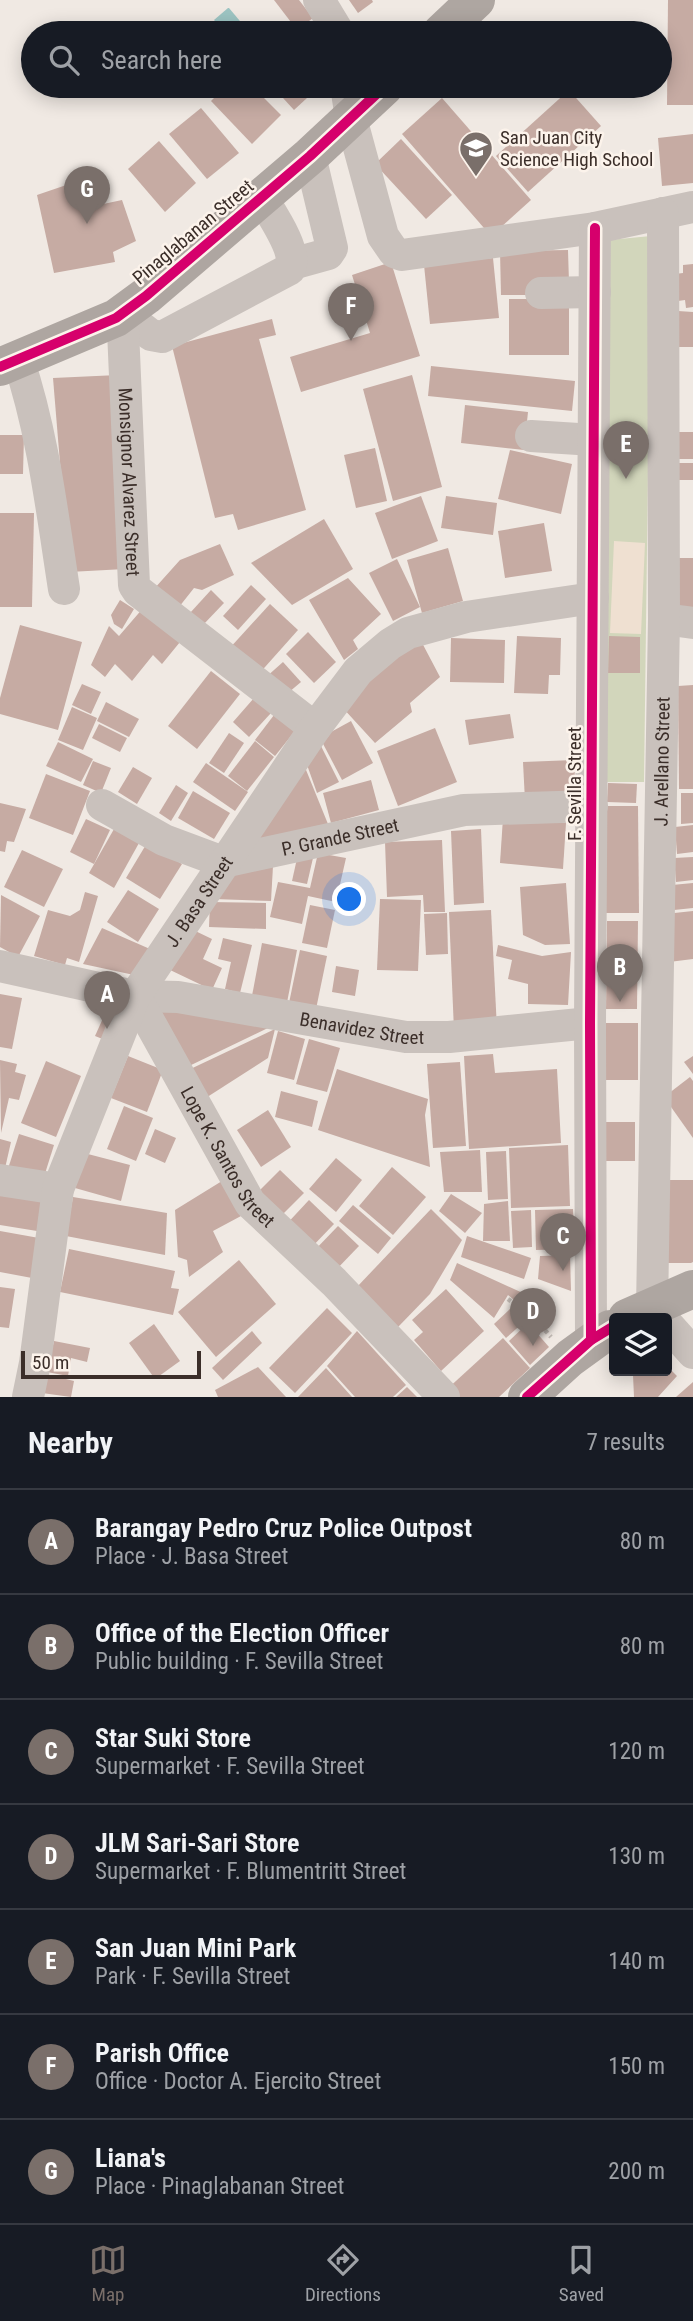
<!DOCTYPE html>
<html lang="en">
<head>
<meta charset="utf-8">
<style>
	body { margin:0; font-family:"Roboto Condensed",sans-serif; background:#242831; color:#f1f3f6 }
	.controls { position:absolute; right:21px; bottom:21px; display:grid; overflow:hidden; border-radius:7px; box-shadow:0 4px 18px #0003 }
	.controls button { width:63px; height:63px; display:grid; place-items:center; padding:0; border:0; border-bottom:2px solid #363941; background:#171b24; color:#f1f3f6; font:35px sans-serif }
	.scale { position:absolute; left:21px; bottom:18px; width:180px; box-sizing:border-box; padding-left:7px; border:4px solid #3b2e29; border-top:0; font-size:19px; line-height:24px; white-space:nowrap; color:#3b2e29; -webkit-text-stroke:5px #fcf3eb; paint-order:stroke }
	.you { position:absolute; left:350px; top:900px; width:24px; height:24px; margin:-18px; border:5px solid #fff; border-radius:50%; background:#1a73e8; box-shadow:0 0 0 10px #1a73e833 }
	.badge { display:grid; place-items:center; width:46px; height:46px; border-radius:50%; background:#7a6f6a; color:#fff; font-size:23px; font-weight:700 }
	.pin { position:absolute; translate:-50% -58px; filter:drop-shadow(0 2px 4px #0008) }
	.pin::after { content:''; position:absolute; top:37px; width:24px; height:21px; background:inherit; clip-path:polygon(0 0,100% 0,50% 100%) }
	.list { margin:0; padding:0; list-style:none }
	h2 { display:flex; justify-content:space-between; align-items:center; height:91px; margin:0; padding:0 28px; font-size:30px }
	h2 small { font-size:23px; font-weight:400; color:#9ea1a6 }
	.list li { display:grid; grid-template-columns:46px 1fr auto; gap:21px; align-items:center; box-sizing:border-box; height:105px; padding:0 28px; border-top:2px solid #363941 }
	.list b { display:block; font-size:26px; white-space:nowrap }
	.list p { margin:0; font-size:23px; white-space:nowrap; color:#9ea1a6 }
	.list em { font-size:23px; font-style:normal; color:#9ea1a6 }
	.icon { flex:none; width:38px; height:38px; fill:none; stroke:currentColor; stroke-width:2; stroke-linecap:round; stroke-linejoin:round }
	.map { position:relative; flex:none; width:693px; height:1397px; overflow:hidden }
	.search { position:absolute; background:#171b24; box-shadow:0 4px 18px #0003; left:21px; right:21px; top:21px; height:77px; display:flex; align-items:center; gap:18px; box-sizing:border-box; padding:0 24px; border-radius:38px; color:#9ea1a6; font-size:26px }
	.sheet { height:826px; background:#171b24 }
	nav { display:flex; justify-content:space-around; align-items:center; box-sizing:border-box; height:98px; border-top:2px solid #363941; background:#171b24; font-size:19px; color:#9ea1a6 }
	nav a { display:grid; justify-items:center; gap:4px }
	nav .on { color:#7a6f6a }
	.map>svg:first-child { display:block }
	.green { fill:#d2d6bb }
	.plaza { fill:#efe0d1 }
	.water { fill:#9dc5c3 }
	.building { fill:#c6aba3 }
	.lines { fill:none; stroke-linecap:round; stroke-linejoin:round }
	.path { stroke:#c2bab4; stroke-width:4.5; stroke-dasharray:3.5 3.5; stroke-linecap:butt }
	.minor { stroke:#c9c1bc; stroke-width:32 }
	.major { stroke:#aea6a1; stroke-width:38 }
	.cycleway-casing { stroke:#fcf3eb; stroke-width:15 }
	.cycleway { stroke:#d6006c; stroke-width:10 }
	.labels { text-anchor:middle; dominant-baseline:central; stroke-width:5; stroke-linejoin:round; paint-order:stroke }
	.poi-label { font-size:19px; fill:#3b2e29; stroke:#fcf3eb; text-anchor:start }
	.street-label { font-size:19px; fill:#3b2e29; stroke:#fcf3eb }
</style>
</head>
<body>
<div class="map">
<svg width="693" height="1397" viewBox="0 0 693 1397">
	<rect width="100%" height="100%" fill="#f0e9e3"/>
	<path class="green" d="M651 236 644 782H600L609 240Z"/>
	<path class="plaza" d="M614 541 645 543 641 634 610 633Z"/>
	<path class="water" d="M228 8H229L250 33H225L214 20Z"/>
	<g class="building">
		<path d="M274 0H299L313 18 297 30Z"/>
		<path d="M349 0H372L373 2 358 13Z"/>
		<path d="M668 0H693V105H667Z"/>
		<path d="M226 86H252L281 115 252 144 211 101Z"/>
		<path d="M272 86H320L294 110Z"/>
		<path d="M569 90 601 126 528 192 496 156Z"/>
		<path d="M442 98 531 200 491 236 402 134Z"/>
		<path d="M201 108 239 153 207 179 169 134Z"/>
		<path d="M693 134V183L662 186 658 138Z"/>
		<path d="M401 139 452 195 426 219 375 164Z"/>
		<path d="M159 141 196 183 165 212 128 169Z"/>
		<path d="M81 180 94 206 122 200 136 241 113 252 115 262 54 273 37 195Z"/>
		<path d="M568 250 569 283 539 295H501L500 251Z"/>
		<path d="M493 258 499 318 430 324 424 265Z"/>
		<path d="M391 262 420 356 301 392 290 357 370 333 352 275Z"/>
		<path d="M693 264V307L686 308 685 300 678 301 675 274 683 273V265Z"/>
		<rect x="509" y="299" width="60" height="56"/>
		<path d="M678 311 693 312V347H677Z"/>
		<path d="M272 319 276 335 259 339 306 510 238 530 233 514 215 518 172 346Z"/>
		<path d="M431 366 575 381 572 411 428 396Z"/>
		<path d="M118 375 125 569 69 572 53 378Z"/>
		<path d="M412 375 442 487 393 501 363 389Z"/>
		<path d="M465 405 528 412 524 450 461 443Z"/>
		<rect x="677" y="432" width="16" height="27"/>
		<path d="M0 435H24L23 474H0Z"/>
		<path d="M375 448 387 501 356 508 344 455Z"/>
		<path d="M510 450 572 464 561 514 498 499Z"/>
		<path d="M677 463H693V480H678Z"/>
		<path d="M421 496 438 541 392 559 375 513Z"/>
		<path d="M446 496 497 503 493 535 441 528Z"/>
		<path d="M0 513H34L32 607H0Z"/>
		<path d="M324 519 353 569 292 605 251 563Z"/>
		<path d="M544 523 552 571 505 578 498 531Z"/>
		<path d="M220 544 234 575 202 590 194 588 179 607 154 589 180 560Z"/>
		<path d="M448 548 463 601 422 613 407 560Z"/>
		<path d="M673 558H693V612H675Z"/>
		<path d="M397 559 420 607 393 621 369 573Z"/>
		<path d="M348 578 381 614 353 640 358 649 344 660 309 600Z"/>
		<path d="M251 585 266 599 238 630 223 616Z"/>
		<path d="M211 590 224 603 202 626 190 613Z"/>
		<path d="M120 600 134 609 122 629 114 624 111 615Z"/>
		<path d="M270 604 298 630 257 676 228 650Z"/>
		<path d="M144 607 180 642 162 664 153 655 132 681 115 664 105 677 91 665 109 626 119 636Z"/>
		<path d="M20 625 82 642 58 730 0 714V698Z"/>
		<path d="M308 632 336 662 314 683 286 654Z"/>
		<path d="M517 636 561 638 560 675H549L548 694 514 693Z"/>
		<path d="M609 636 640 637V673H608Z"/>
		<path d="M451 638 505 640 504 683 450 682Z"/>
		<path d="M420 639 440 677 410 703 412 712 375 743 342 707 373 669Z"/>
		<path d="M283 662 301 682 282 698 265 678Z"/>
		<path d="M211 671 240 694 197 749 168 726Z"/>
		<path d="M82 684 101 692 91 714 72 705Z"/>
		<path d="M693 685V789H679L678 686Z"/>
		<path d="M254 698 271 713 249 737 233 722Z"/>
		<path d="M106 702 139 719 129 737 97 721Z"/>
		<path d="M72 707 97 718 83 750 58 740Z"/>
		<path d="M510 714 514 738 469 745 465 720Z"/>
		<path d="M274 715 295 731 275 756 255 740Z"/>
		<path d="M351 721 373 763 342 780 320 738Z"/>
		<path d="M99 724 127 738 120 752 92 738Z"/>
		<path d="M435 728 457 782 398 806 377 751Z"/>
		<path d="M229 733 244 743 224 773 209 763Z"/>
		<path d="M255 741 274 757 247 791 228 776Z"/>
		<path d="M58 742 93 759 81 782 46 766Z"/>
		<path d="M320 744 339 782 317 793 306 762Z"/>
		<path d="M574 760 576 798 525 801 523 762Z"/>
		<path d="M93 761 111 768 101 793 83 785Z"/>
		<path d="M206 763 248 792 235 811 193 782Z"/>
		<path d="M304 765 328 824 253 843Z"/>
		<path d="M133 767 152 778 137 804 118 792Z"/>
		<path d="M46 774 90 791 73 835 29 818Z"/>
		<path d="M371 780 379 810 331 823 323 793Z"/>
		<path d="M608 783 637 784 636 803 607 802Z"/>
		<path d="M176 785 188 793 171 821 159 813Z"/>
		<path d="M193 791 230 813 214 839 178 818Z"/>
		<path d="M681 793H693V823L681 824Z"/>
		<path d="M0 803 26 809 14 842 7 841 5 852 0 851Z"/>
		<path d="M603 806H638L639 913H603Z"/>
		<path d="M503 818 566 823 563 869 500 863Z"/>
		<path d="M86 819 110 830 94 864 70 852Z"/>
		<path d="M693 825V852L677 854 675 827Z"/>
		<path d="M114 829 139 843 114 888 89 873Z"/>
		<path d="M481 829 484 903 454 905 451 831Z"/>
		<path d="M442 840 445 912H424L423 895 387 897 385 842Z"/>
		<path d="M147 843 182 864 160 899 126 878Z"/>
		<path d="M22 850 63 869 44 907 4 887Z"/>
		<path d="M318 853 346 858 336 902 308 896 302 924 270 917 278 882 310 888Z"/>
		<path d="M298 854 313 858 307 884 292 881Z"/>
		<path d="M693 857V880L676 882 674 858Z"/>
		<path d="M273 866 271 901 214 899 227 869Z"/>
		<path d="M566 883 570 944 545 945 523 935 520 887Z"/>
		<path d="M693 883V908L674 910 672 885Z"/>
		<path d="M128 890 159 909 138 942 107 922Z"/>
		<path d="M85 892 98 896 79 962 67 958 65 965 34 956 48 910 70 916 80 910Z"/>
		<path d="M1 895 40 916 18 957 0 947Z"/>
		<path d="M380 899 421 900 418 971 377 970Z"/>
		<path d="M210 902 266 903V929L209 927Z"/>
		<path d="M310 905 335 910 327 948 302 943Z"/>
		<path d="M491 910 497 1029 454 1031 449 912Z"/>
		<path d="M693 911V959L669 962 665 914Z"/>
		<path d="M447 913 448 954 426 955 424 914Z"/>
		<path d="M607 921H638L637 1009H606Z"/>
		<path d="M187 927 212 939 203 959 222 968 212 990 168 969Z"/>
		<path d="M102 928 150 949 134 975 83 964Z"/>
		<path d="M223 938 252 945 240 993 225 989 231 962 218 959Z"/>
		<path d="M262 943 297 950 286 1008 251 1001Z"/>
		<path d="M498 945 542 956 571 952 568 1005 528 1004V984L508 979 512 960 496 956Z"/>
		<path d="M300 950 327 956 316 1009 289 1003Z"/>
		<path d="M336 966 359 970 355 996 332 992Z"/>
		<path d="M0 994 22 998 12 1049 0 1047Z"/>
		<path d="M169 1003 270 1027 187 1067 161 1011Z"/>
		<path d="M104 1016 119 1022 110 1042 95 1036Z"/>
		<path d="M604 1023H638V1080H603Z"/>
		<path d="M275 1029 268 1058 201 1101 182 1073Z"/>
		<path d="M278 1031 305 1039 294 1080 267 1073Z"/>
		<path d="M309 1039 340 1048 327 1092 296 1084Z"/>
		<path d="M493 1054 495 1073 557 1069 561 1143 469 1149 464 1056Z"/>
		<path d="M128 1056 163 1070 147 1112 111 1098Z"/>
		<path d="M693 1056V1074L684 1062Z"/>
		<path d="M0 1060 17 1064 15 1072 26 1075 19 1100 9 1098 1 1133Z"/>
		<path d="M46 1061 81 1076 56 1137 21 1123Z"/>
		<path d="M460 1062 466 1146 433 1148 427 1064Z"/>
		<path d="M337 1069 428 1099 425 1115 430 1167 318 1130Z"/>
		<path d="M690 1077 693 1081V1138L664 1097Z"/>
		<path d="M281 1091 318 1101 312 1127 275 1117Z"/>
		<path d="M124 1106 153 1118 136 1161 107 1149Z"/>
		<path d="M268 1110 291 1147 261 1167 237 1130Z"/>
		<rect x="606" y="1122" width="29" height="39"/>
		<path d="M155 1129 176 1138 165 1163 145 1154Z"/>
		<path d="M19 1134 54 1145 42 1183 7 1172Z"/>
		<path d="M0 1139 11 1142 3 1177 0 1176Z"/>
		<path d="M568 1145 570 1206 511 1208 509 1148Z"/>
		<path d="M480 1150 482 1192H444L440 1152Z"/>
		<path d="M506 1151 508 1199 488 1200 486 1152Z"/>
		<path d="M84 1153 130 1165 121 1201 75 1188Z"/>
		<path d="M336 1158 362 1180 336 1212 309 1189Z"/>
		<path d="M392 1167 426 1197 393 1235 359 1206Z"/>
		<path d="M280 1170 304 1193 274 1223 251 1199Z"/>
		<path d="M667 1180H693V1262L691 1263H665Z"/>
		<path d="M222 1181 241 1216 213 1231 223 1252 189 1277 187 1260 178 1257 175 1210Z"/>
		<path d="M0 1184 43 1190 37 1231 0 1225Z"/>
		<path d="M451 1194 482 1213 465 1233 439 1211Z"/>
		<path d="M73 1197 167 1213 165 1255 66 1236Z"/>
		<path d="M309 1200 334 1224 307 1252 282 1229Z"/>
		<path d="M508 1201 510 1241H483L484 1204Z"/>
		<path d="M353 1205 391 1238 378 1254 339 1221Z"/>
		<path d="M431 1209 462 1240 430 1294 398 1327 356 1288Z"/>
		<path d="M573 1209 575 1249 536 1250 535 1210Z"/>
		<path d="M531 1210 532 1247 513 1248 511 1211Z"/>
		<path d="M338 1226 359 1246 332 1274 311 1254Z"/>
		<path d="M0 1231 39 1238 32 1278 0 1272Z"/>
		<path d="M467 1236 531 1258 524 1279 461 1257Z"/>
		<path d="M69 1249 175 1271 171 1288 179 1289 173 1315 60 1292Z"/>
		<path d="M570 1255 571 1291 538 1279 540 1256Z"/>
		<path d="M239 1260 276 1304 216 1357 178 1312Z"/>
		<path d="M457 1263 538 1300 530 1313 508 1295 494 1318 450 1280Z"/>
		<path d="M0 1287 15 1289 9 1328 0 1327Z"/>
		<path d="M446 1289 484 1331 441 1371 414 1340 423 1332 412 1320Z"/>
		<path d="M512 1307 525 1321 506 1338 494 1324Z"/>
		<path d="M327 1308 352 1333 295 1393 269 1368Z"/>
		<path d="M528 1323 549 1347 530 1365 509 1341Z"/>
		<path d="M154 1324 180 1361 155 1379 129 1343Z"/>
		<path d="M252 1331 262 1343 223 1380 212 1368Z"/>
		<path d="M357 1331 406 1385 393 1397H355L327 1366Z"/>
		<path d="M503 1338 530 1368 499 1397H451L445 1391Z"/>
		<path d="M54 1341 90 1348 87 1362 71 1358 68 1376 47 1372Z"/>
		<path d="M667 1366 677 1376 658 1397H634L633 1375 638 1371H667Z"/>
		<path d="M258 1367 286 1397H218L215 1390Z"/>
		<path d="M326 1368 352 1397H298Z"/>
		<path d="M46 1374 74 1381 71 1397 42 1393Z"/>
		<path d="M693 1382V1397H676Z"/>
		<path d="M407 1387 417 1397H396Z"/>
	</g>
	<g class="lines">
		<path class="path" d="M508 1299 537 1321 551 1337"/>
		<g class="minor">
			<path d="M319 0 339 33"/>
			<path d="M346 86 351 118 383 236 394 252 402 255 595 228 693 207"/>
			<path d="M292 264 328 254 332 248 310 156"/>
			<path d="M541 293 595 292"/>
			<path d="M123 313 151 335 162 337 290 269C298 252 271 213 262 198"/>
			<path id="s1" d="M116 318 123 330 134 585 138 591 315 728"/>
			<path d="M18 359C43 433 52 512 64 589"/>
			<path d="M531 436 594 440"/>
			<path d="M664 619 693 623"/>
			<path id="s2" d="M102 805 164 840 223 862 464 810 592 806"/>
			<path id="s3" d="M0 966 135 996 178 997 406 1037H449L590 1023"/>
			<path id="s4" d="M135 996 250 1203 334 1282 444 1397"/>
			<path d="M0 1180 58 1189"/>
			<path id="s5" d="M661 1318 652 1308 664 619 663 213"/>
			<path d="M667 1324 693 1353"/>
			<path d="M591 1340 590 1023 595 228"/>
			<path id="s6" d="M28 1397 35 1363 58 1189 135 996 315 728 358 671 390 644 408 633 466 617 593 598"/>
		</g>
		<g class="major">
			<path d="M441 33 476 0"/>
			<path d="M0 367 116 318 146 296 310 156 385 86"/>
			<path d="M627 1318 693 1289"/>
			<path d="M527 1397 570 1358 610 1329"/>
		</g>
		<g class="cycleway-casing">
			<g id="cycleway">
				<path d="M0 367 116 318 146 296 310 156 385 86"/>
				<path d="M591 1340 590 1023 595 228"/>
				<path d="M527 1397 591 1340 614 1326"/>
			</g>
		</g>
		<use href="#cycleway" class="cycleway"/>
	</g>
	<defs>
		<g id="school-pin" transform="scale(1.75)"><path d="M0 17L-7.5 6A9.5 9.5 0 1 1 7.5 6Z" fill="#7a6f6a" stroke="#fcf3eb"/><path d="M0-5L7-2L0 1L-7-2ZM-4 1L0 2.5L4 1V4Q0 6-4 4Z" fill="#fff"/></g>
	</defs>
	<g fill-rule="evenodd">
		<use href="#school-pin" x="476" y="148"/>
	</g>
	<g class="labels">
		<g class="poi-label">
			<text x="500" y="137">San Juan City<tspan x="500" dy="22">Science High School</tspan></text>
		</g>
		<g class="street-label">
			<text transform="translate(193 232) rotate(-40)">Pinaglabanan Street</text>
			<text stroke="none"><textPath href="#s1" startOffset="166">Monsignor Alvarez Street</textPath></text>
			<text stroke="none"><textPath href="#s5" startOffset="560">J. Arellano Street</textPath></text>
			<text transform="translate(574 784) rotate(-90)">F. Sevilla Street</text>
			<text stroke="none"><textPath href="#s2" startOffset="254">P. Grande Street</textPath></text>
			<text stroke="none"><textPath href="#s6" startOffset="532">J. Basa Street</textPath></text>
			<text stroke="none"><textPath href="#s3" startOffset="368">Benavidez Street</textPath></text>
			<text stroke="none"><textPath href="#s4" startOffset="186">Lope K. Santos Street</textPath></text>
		</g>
	</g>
</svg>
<div class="controls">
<button><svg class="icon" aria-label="layers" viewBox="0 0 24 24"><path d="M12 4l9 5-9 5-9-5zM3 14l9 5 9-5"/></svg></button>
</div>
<div class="scale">50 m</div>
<div class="you"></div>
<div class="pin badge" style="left:107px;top:1029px">A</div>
<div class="pin badge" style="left:620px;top:1002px">B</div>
<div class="pin badge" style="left:563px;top:1271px">C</div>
<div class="pin badge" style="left:533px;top:1346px">D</div>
<div class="pin badge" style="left:626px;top:479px">E</div>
<div class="pin badge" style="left:351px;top:341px">F</div>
<div class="pin badge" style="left:87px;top:224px">G</div>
<div class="search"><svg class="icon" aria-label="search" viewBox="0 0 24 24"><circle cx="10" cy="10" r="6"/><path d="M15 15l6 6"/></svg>Search here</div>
</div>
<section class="sheet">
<h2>Nearby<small>7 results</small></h2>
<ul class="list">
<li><span class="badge">A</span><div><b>Barangay Pedro Cruz Police Outpost</b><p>Place · J. Basa Street</p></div><em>80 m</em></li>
<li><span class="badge">B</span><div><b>Office of the Election Officer</b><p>Public building · F. Sevilla Street</p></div><em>80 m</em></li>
<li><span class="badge">C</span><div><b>Star Suki Store</b><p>Supermarket · F. Sevilla Street</p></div><em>120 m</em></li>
<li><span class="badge">D</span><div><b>JLM Sari-Sari Store</b><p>Supermarket · F. Blumentritt Street</p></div><em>130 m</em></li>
<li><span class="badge">E</span><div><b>San Juan Mini Park</b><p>Park · F. Sevilla Street</p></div><em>140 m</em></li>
<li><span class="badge">F</span><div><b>Parish Office</b><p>Office · Doctor A. Ejercito Street</p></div><em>150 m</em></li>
<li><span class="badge">G</span><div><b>Liana's</b><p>Place · Pinaglabanan Street</p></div><em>200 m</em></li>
</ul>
</section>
<nav>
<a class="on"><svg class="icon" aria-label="map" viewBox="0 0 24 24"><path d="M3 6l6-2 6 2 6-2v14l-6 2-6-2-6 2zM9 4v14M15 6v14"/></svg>Map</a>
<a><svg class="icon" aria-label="directions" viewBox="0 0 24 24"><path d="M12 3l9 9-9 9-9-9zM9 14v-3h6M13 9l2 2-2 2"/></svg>Directions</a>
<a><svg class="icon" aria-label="saved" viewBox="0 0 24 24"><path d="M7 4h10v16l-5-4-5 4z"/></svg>Saved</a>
</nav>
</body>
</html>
